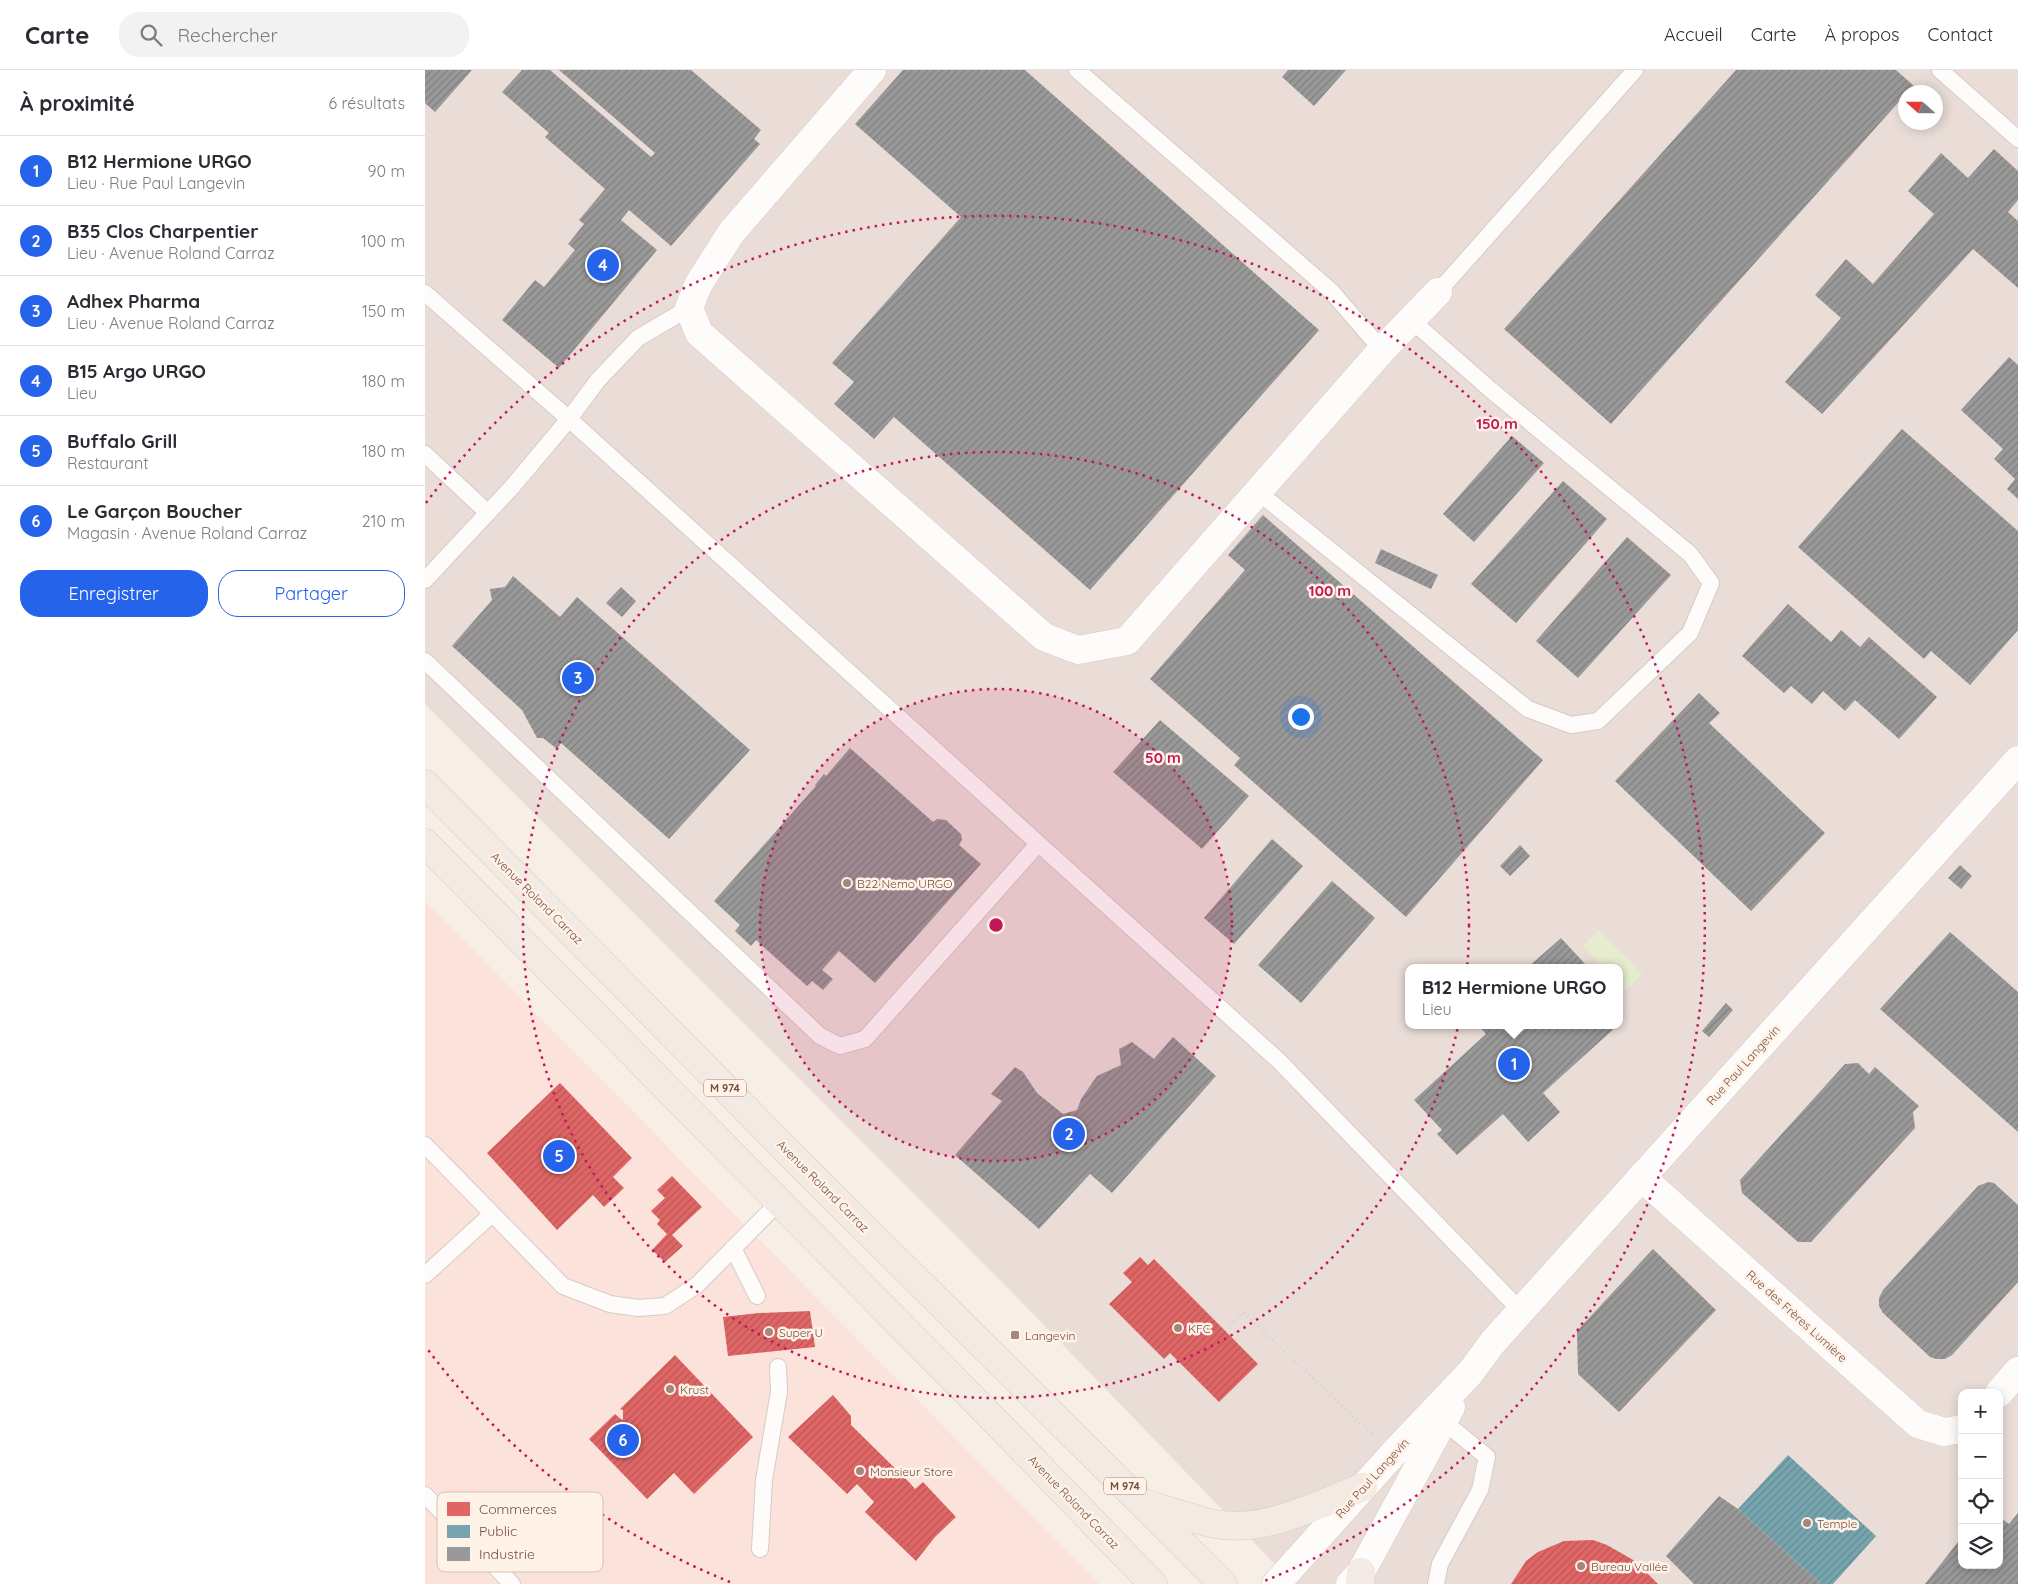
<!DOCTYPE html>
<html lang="fr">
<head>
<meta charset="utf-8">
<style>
	body { margin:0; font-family:Quicksand,sans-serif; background:#f2f2f3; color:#2b2b33 }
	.controls { position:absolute; right:15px; bottom:15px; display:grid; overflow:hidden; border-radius:10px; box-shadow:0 2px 12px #0003 }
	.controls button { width:45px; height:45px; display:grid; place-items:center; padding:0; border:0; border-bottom:1px solid #e1e1e2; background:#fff; color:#2b2b33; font:25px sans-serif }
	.compass { position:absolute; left:1473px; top:15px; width:45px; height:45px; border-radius:50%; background:#fff; box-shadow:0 2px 12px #0003; rotate:291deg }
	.you { position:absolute; left:875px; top:646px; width:18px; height:18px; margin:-12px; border:4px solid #fff; border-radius:50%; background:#1a73e8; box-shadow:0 0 0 8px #1a73e833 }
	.badge { display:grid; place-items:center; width:32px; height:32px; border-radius:50%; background:#2563eb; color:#fff; font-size:16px; font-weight:700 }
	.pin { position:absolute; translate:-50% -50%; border:2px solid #fff; box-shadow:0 1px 5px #0006 }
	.popup { position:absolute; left:980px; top:894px; width:218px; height:65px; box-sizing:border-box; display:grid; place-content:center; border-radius:10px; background:#fff; filter:drop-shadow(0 1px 4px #0005); font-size:16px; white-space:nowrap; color:#7c7c81 }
	.popup b { font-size:19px; color:#2b2b33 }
	.popup::after { content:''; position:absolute; left:50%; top:100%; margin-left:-10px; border:10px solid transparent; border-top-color:#fff }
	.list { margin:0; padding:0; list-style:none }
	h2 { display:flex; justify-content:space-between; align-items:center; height:65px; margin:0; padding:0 20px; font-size:21px }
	h2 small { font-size:16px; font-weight:400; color:#7c7c81 }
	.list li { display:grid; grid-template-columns:32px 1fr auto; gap:15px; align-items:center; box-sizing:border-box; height:70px; padding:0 20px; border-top:1px solid #e1e1e2 }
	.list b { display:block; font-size:19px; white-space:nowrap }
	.list p { margin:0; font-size:16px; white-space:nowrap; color:#7c7c81 }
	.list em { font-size:16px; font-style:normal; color:#7c7c81 }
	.actions { display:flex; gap:10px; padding:15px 20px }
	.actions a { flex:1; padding:11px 0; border:1px solid #2563eb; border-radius:20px; text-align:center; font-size:18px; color:#2563eb }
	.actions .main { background:#2563eb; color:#fff }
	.icon { flex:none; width:28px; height:28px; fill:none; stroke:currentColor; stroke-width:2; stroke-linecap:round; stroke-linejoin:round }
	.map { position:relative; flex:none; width:1593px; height:1514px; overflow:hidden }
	header { display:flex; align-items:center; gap:30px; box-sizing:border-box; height:70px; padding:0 25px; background:#fff; border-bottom:1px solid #e1e1e2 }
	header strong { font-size:24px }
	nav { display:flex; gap:28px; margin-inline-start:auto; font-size:18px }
	.search { width:350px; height:45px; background:#f2f2f3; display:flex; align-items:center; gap:12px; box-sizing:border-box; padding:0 18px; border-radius:20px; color:#7c7c81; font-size:19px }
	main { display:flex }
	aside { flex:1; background:#fff }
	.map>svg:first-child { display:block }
	.commercial { fill:#fbe2db }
	.industrial { fill:#eaddd7; fill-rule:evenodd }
	.garden { fill:#e6edcf }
	.shops { fill:url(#shops-hatch) }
	.public { fill:url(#public-hatch) }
	.industry { fill:url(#industry-hatch) }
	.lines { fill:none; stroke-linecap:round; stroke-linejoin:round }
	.lane-casing { stroke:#d8cac4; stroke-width:18 }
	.street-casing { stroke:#d8cac4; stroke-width:29 }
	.primary-casing { stroke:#d9cbc6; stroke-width:29 }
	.path { stroke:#daceca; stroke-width:3; stroke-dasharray:1 4; stroke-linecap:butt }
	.lane { stroke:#fefcfb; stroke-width:16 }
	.street { stroke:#fefcfb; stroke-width:28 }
	.primary { stroke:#f2eae3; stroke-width:28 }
	.ring { fill:none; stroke:#c2185b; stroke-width:2.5; stroke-dasharray:2.5 5 }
	.poi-dot { fill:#a4867d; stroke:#fff2e7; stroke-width:2 }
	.labels { text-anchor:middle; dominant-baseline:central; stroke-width:5; stroke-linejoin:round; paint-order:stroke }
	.shield { fill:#fff2e7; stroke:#a07f75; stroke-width:1 }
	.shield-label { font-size:11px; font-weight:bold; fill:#774e44 }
	.poi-label { font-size:12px; fill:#774e44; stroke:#fff2e7; text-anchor:start }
	.street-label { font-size:12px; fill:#774e44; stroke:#fff2e7 }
	.key { fill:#fff2e7; stroke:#d6c1b6; stroke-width:1 }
	.key-label { font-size:14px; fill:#774e44 }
	.centre { fill:#c2185b; stroke:#fff2e7; stroke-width:2.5 }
	.ring-label { font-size:15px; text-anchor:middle; font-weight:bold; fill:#c2185b; stroke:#fff2e7; stroke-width:5; stroke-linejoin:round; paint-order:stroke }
</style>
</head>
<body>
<header>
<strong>Carte</strong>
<div class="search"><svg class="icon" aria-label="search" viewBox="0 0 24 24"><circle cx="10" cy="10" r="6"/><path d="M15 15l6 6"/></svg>Rechercher</div>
<nav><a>Accueil</a><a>Carte</a><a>À propos</a><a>Contact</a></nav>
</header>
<main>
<aside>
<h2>À proximité<small>6 résultats</small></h2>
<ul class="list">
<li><span class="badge">1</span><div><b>B12 Hermione URGO</b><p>Lieu · Rue Paul Langevin</p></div><em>90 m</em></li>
<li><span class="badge">2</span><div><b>B35 Clos Charpentier</b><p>Lieu · Avenue Roland Carraz</p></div><em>100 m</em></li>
<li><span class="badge">3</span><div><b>Adhex Pharma</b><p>Lieu · Avenue Roland Carraz</p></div><em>150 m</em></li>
<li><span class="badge">4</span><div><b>B15 Argo URGO</b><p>Lieu</p></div><em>180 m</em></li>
<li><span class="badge">5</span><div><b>Buffalo Grill</b><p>Restaurant</p></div><em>180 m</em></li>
<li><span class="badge">6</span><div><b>Le Garçon Boucher</b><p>Magasin · Avenue Roland Carraz</p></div><em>210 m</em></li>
</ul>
<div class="actions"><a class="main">Enregistrer</a><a>Partager</a></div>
</aside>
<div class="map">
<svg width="1593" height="1514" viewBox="0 0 1593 1514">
	<defs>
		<pattern id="shops-hatch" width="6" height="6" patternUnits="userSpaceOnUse" patternTransform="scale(1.25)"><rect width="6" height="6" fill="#e06666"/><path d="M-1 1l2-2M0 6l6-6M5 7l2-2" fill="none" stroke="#ba5656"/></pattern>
		<pattern id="public-hatch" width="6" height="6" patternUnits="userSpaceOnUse" patternTransform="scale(1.25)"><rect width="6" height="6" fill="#76a5af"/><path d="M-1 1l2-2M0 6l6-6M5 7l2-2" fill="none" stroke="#668990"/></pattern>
		<pattern id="industry-hatch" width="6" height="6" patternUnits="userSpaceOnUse" patternTransform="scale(1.25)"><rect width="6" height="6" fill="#999"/><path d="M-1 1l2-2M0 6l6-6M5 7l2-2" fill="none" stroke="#827f7e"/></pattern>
	</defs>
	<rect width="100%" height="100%" fill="#f7eee6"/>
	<path class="commercial" d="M0 831 674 1514H0Z"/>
	<path class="industrial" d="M0 0H1593V1514H869L582 1217 0 634ZM1480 22H1510V52H1480ZM984 898H1194V955H984ZM1537 1323H1574V1495H1537Z"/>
	<path class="garden" d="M1174 860 1217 904 1201 920 1194 913V898H1179L1158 876Z"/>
	<g class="shops">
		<path d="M135 1013 207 1088 188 1107 199 1118 179 1137 168 1125 132 1160 62 1083Z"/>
		<path d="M247 1106 277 1137 247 1165 258 1176 240 1192 227 1180 242 1164 232 1154 235 1150 226 1141 240 1128 232 1120Z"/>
		<path d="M715 1187 723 1195 729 1189 833 1294 794 1332 745 1283 739 1289 684 1234 707 1212 698 1203Z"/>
		<path d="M385 1241 390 1277 303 1286 298 1247 334 1243Z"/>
		<path d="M250 1285 328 1367 269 1424 249 1403 222 1429 164 1369 190 1344 197 1350 198 1349V1340L195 1339Z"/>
		<path d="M408 1325 426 1346V1355L484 1412 490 1419 498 1412 531 1447 510 1467 491 1491 440 1442 449 1432 432 1414 422 1424 363 1367Z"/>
		<path d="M1168 1470 1182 1475 1210 1491 1233 1514H1086L1101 1491 1113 1482 1139 1471Z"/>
	</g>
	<path class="public" d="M1363 1385 1451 1466 1408 1514H1396L1313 1439Z"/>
	<g class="industry">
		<path d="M0 0H47L10 42 0 33Z"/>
		<path d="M97 0H125L226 87 230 83 134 0H266L336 60 329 69 335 74 246 176 204 140 196 150 232 180 134 298 77 250 110 210 119 217 150 180 143 174 159 154 154 150 180 119 120 67 124 63 77 22Z"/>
		<path d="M478 0H600L894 260 665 520 469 347 449 369 409 334 429 312 407 293 536 147 430 54Z"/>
		<path d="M863 0H921L889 36 857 7Z"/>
		<path d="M1311 0H1471L1489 16 1483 22H1480V25L1186 354 1079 259Z"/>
		<path d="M1569 79 1593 101V130L1583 142 1593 151V218L1548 179 1397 344 1360 312 1416 248 1390 225 1421 189 1448 214 1509 144 1483 121 1516 83 1543 108Z"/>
		<path d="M1584 287 1593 295V429L1582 419 1590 409 1569 389 1578 379 1536 340Z"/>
		<path d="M1477 359 1593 461V560L1545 615 1506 581 1499 589 1373 477Z"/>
		<path d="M1087 366 1119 393 1049 472 1018 444Z"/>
		<path d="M1138 411 1182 449 1091 553 1046 514Z"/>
		<path d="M838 445 1118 690 981 847 809 695 815 688 725 609 820 500 803 485Z"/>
		<path d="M1202 467 1246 505 1153 608 1111 571Z"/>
		<path d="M956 479 1013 505 1006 519 950 493Z"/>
		<path d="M88 506 135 547 152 527 325 680 244 769 136 673 132 679 118 668H112L97 640 27 576 67 530 65 519 80 517Z"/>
		<path d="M196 517 211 531 197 547 181 533Z"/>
		<path d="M1363 534 1406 572 1416 560 1435 577 1444 567 1512 627 1474 669 1430 630 1420 641 1398 621 1387 634 1366 616 1359 623 1317 586Z"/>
		<path d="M1274 623 1295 643 1284 653 1400 763 1326 841 1190 711Z"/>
		<path d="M735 650 824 726 777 779 688 702Z"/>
		<path d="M425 678 508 752 512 749 521 750 536 764 537 770 534 775 556 794 450 913 414 881 397 900 408 909 398 920 387 911 382 916 331 870 326 876 310 861 315 855 289 831 391 716 390 715 399 704 401 706Z"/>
		<path d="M847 769 878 796 809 874 779 848Z"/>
		<path d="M1095 775 1105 786 1085 806 1075 796Z"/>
		<path d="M1535 795 1547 806 1536 819 1523 808Z"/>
		<path d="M907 811 950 848 876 933 833 895Z"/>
		<path d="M1525 862 1593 922V1062L1455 939Z"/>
		<path d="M1136 868 1162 896 1160 898H1102Z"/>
		<path d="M1301 933 1308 940 1284 967 1277 961Z"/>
		<path d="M1053 955H1193L1118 1023 1135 1042 1103 1072 1078 1044 1032 1085 1012 1064 1017 1060 989 1030 1061 964Z"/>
		<path d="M748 967 791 1006 687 1123 665 1104 614 1159 530 1085 577 1031 566 1024 590 997 598 1002 612 1023 638 1044 652 1040 656 1029 672 1006 696 995 694 979 707 972 729 989Z"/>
		<path d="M1433 993 1444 1004 1450 997 1494 1036 1488 1042 1490 1058 1386 1172H1373L1317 1123 1315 1110 1420 994Z"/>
		<path d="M1563 1112 1569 1113 1593 1135V1212L1527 1285 1520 1289H1511L1505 1287 1458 1243 1454 1236V1228L1458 1220 1553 1116Z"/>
		<path d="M1228 1179 1291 1240 1194 1342 1153 1304 1152 1261Z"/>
		<path d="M1294 1426 1313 1439 1396 1514H1269L1241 1486Z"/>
		<path d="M1593 1443V1514H1500L1537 1467V1495H1574V1447L1584 1454Z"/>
	</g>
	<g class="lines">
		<g class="lane-casing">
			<g id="lane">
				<path d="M652 0 906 221 957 280"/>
				<path d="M1515 0 1593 69"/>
				<path d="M1013 222 1210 0"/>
				<path d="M0 223 144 349 87 417 0 510"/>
				<path d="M264 238 213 268 173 310 144 349 854 991 1096 1241"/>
				<path d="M0 384 63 443"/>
				<path d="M833 422 1103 639 1146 655 1173 651 1265 563 1286 513 1265 484 1067 321 986 250"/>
				<path d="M0 591 395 966 415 976 440 969 613 774"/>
				<path d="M0 1075 138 1216 185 1234 213 1238 240 1236 272 1215 354 1132"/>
				<path d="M308 1178 332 1226"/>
				<path d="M0 1205 67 1144"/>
				<path d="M0 1425 87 1514"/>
				<path d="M335 1479 339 1410 354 1322 353 1297"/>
				<path d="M1011 1514 1015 1494 1055 1420 1062 1387 1018 1351"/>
			</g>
		</g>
		<g class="street-casing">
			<g id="street">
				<path d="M447 0 306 163 273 215 264 238 274 263 619 567 653 580 702 571 957 280 1013 222"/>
				<path d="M1216 1107 1493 1354 1519 1362 1537 1359"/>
				<path d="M1574 1323 1593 1301"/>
				<path d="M851 1514 968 1384 1045 1303 1068 1272 1593 690"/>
				<path d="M925 1514 936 1502 1026 1337"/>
			</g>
		</g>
		<g class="primary-casing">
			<g id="primary">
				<path d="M0 714 383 1102 798 1514"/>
				<path d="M0 773 577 1358 728 1514"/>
				<path d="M719 1433C742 1440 766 1449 790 1454 842 1463 891 1435 938 1417"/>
				<path d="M935 1514 936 1502"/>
			</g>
		</g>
		<path class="path" d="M805 1256 818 1242 947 1364"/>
		<use href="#lane" class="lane"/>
		<use href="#street" class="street"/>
		<use href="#primary" class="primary"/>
	</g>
	<circle cx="571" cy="855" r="236" fill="#c2185b" fill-opacity=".12"/>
	<g class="ring">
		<circle cx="571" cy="855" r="236"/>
		<circle cx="571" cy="855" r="473"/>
		<path d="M305 1512A709 709 0 0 1 1 1277M1 433A709 709 0 1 1 837 1512"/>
	</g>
	<g class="poi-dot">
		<circle cx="422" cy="813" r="5"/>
		<circle cx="753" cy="1258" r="5"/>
		<circle cx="344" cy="1262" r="5"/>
		<rect x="585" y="1260" width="10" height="10" rx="2.5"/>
		<circle cx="245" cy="1319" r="5"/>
		<circle cx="435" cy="1401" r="5"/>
		<circle cx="1382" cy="1453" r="5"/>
		<circle cx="1156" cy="1496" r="5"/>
	</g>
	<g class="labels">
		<g class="shield">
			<rect x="279" y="1009.5" width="42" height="17" rx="4"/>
			<rect x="679" y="1407.5" width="42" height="17" rx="4"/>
		</g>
		<g class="shield-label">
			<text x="300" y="1018">M 974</text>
			<text x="700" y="1416">M 974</text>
		</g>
		<g class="poi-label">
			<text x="432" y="813">B22 Nemo URGO</text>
			<text x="763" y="1258">KFC</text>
			<text x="354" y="1262">Super U</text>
			<text x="600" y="1265">Langevin</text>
			<text x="255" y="1319">Krust</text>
			<text x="445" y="1401">Monsieur Store</text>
			<text x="1392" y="1453">Temple</text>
			<text x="1166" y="1496">Bureau Vallée</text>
		</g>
		<g class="street-label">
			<text transform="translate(112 828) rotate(45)">Avenue Roland Carraz</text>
			<text transform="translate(1318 995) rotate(-48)">Rue Paul Langevin</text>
			<text transform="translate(398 1116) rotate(45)">Avenue Roland Carraz</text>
			<text transform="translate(1372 1246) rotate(42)">Rue des Frères Lumière</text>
			<text transform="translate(947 1408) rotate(-48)">Rue Paul Langevin</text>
			<text transform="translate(649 1432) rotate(46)">Avenue Roland Carraz</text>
		</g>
	</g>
	<rect x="12" y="1422" width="166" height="80" rx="8" class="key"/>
	<rect x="22" y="1432" width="23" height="14" fill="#e06666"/>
	<rect x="22" y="1455" width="23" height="13" fill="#76a5af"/>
	<rect x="22" y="1477" width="23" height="14" fill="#999"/>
	<g class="key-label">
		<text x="54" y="1444">Commerces</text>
		<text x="54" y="1466">Public</text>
		<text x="54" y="1489">Industrie</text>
	</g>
	<circle cx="571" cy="855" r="8" class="centre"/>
	<g class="ring-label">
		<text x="1072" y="359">150 m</text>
		<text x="905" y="526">100 m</text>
		<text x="738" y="693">50 m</text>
	</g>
</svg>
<div class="controls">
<button>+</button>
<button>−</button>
<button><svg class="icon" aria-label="locate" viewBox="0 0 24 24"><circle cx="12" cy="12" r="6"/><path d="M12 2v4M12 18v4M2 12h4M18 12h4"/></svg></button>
<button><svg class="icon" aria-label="layers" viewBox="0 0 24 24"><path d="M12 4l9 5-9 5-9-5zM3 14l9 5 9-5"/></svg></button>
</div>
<svg class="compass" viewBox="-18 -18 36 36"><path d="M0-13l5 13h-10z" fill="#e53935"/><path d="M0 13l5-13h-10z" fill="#7c7c81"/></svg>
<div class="you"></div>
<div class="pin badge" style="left:1089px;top:994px">1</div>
<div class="popup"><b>B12 Hermione URGO</b>Lieu</div>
<div class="pin badge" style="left:644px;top:1064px">2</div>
<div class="pin badge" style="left:153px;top:608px">3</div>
<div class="pin badge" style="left:178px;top:195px">4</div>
<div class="pin badge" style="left:134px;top:1086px">5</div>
<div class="pin badge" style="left:198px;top:1370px">6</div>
</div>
</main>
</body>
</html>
